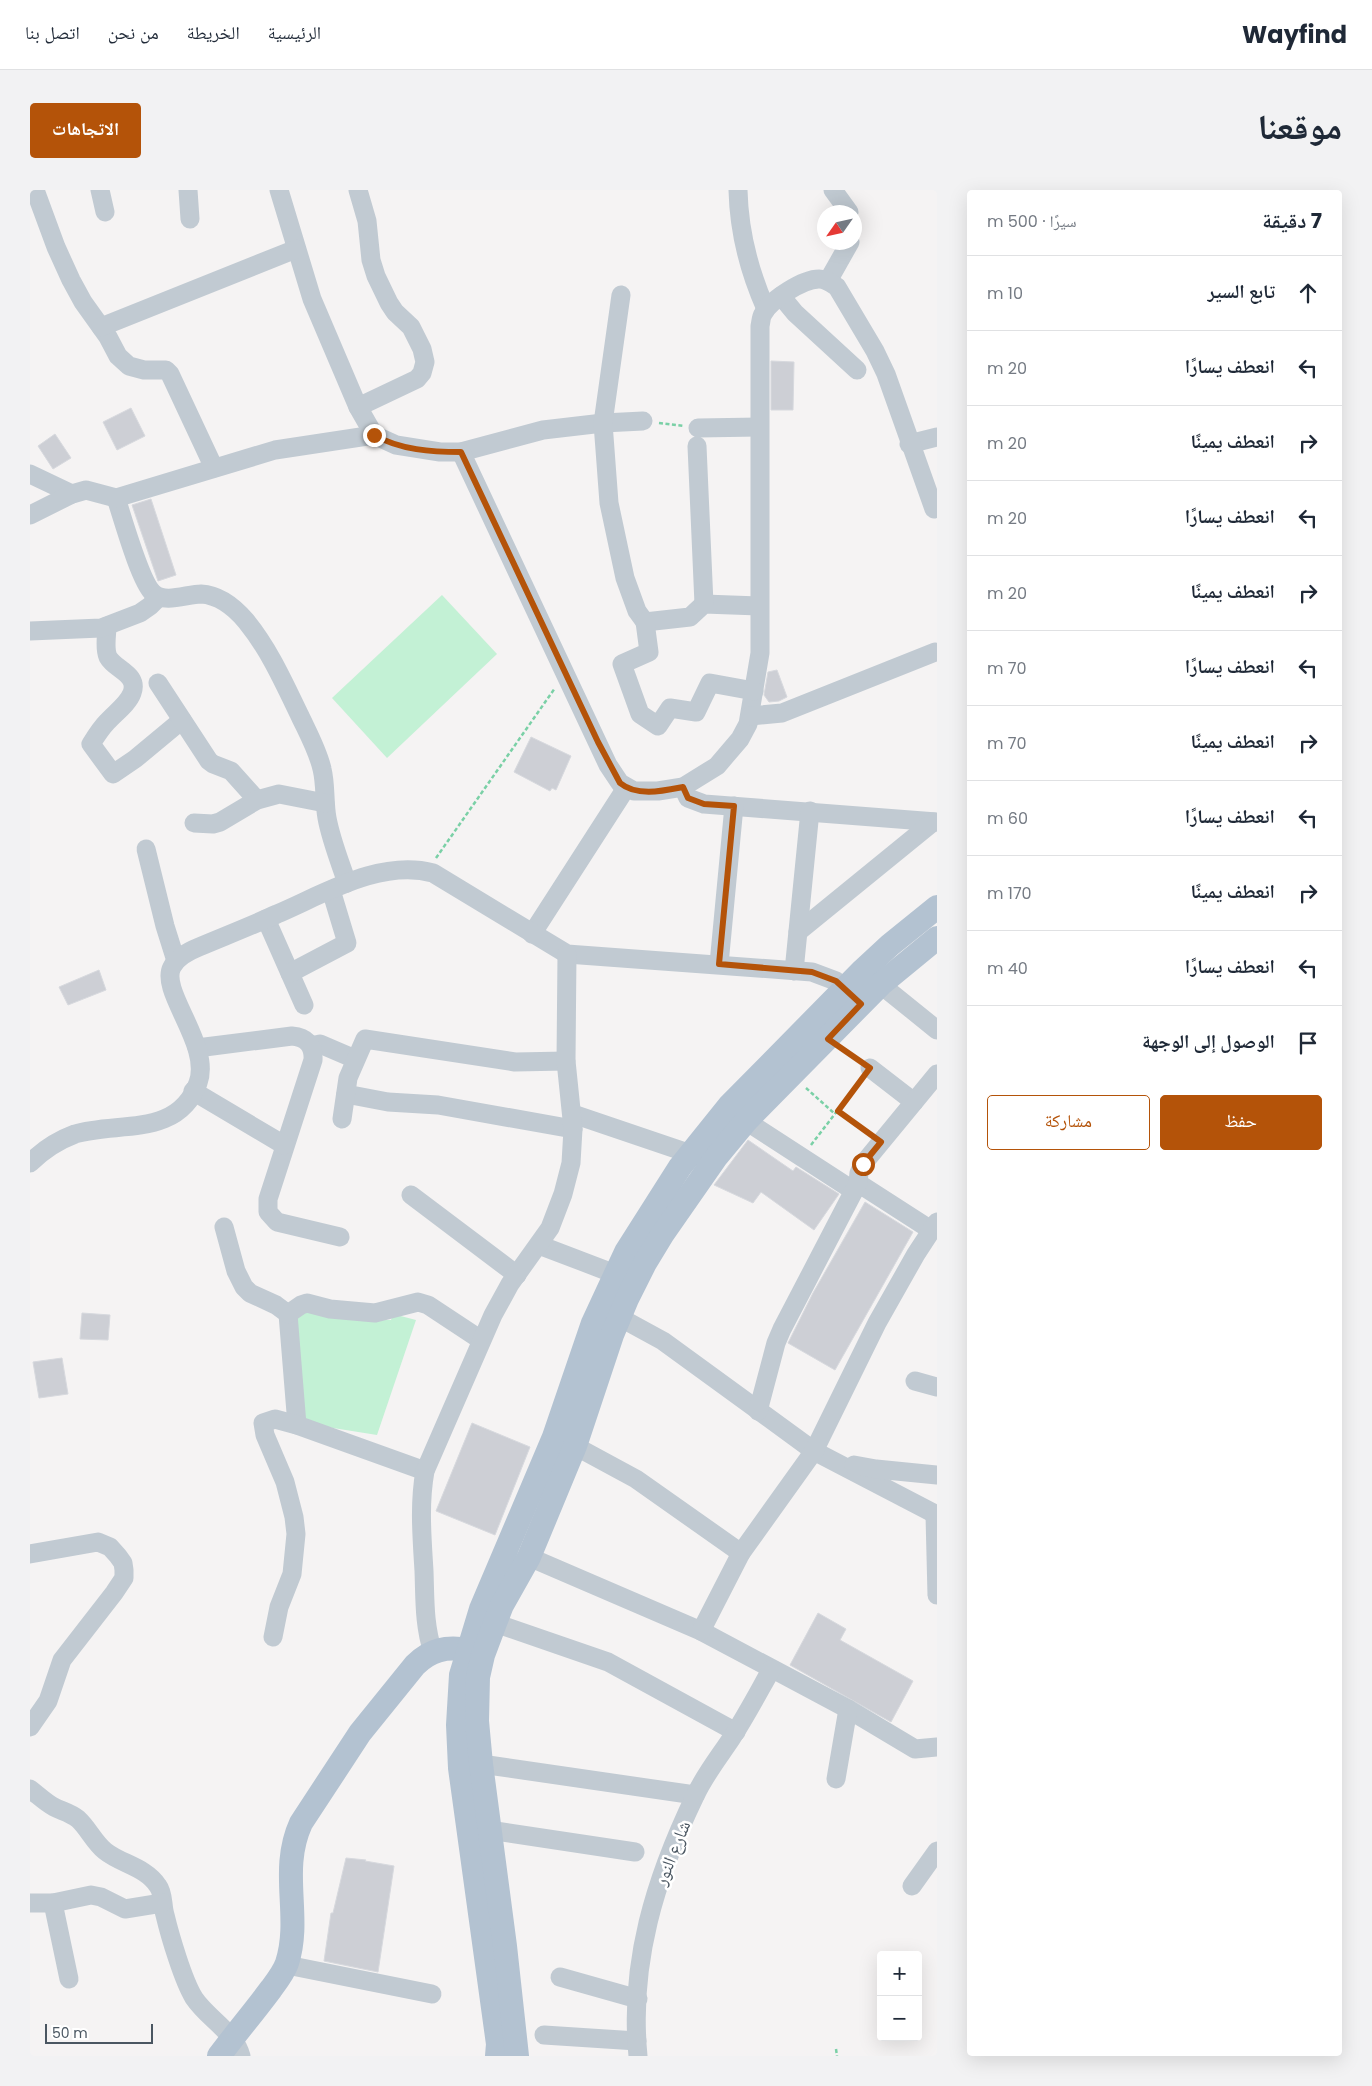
<!DOCTYPE html>
<html lang="ar">
<head>
<meta charset="utf-8">
<style>
	body { margin:0; font-family:Poppins,"Noto Naskh Arabic",sans-serif; background:#f2f2f3; color:#1f2937; direction:rtl }
	.controls { position:absolute; right:15px; bottom:15px; display:grid; overflow:hidden; border-radius:5px; box-shadow:0 5px 20px #0002 }
	.controls button { width:45px; height:45px; display:grid; place-items:center; padding:0; border:0; border-bottom:1px solid #e0e1e3; background:#fff; color:#1f2937; font:25px sans-serif }
	.compass { position:absolute; left:787px; top:15px; width:45px; height:45px; border-radius:50%; background:#fff; box-shadow:0 5px 20px #0002; rotate:236deg }
	.scale { position:absolute; left:15px; bottom:12px; width:108px; box-sizing:border-box; padding-left:5px; border:2px solid #4a5661; border-top:0; font-size:14px; line-height:18px; white-space:nowrap; color:#4a5661; -webkit-text-stroke:4px #fff; paint-order:stroke }
	.stop { position:absolute; width:15px; height:15px; margin:-11px; border:4px solid #b45309; border-radius:50%; background:#fff }
	.stop.end { background:#b45309; border-color:#fff; box-shadow:0 1px 5px #0008 }
	.list { margin:0; padding:0; list-style:none }
	h2 { display:flex; justify-content:space-between; align-items:center; height:65px; margin:0; padding:0 20px; font-size:21px }
	h2 small { font-size:16px; font-weight:400; color:#747a83 }
	.list li { display:grid; grid-template-columns:32px 1fr auto; gap:15px; align-items:center; box-sizing:border-box; height:75px; padding:0 20px; border-top:1px solid #e0e1e3 }
	.list b { display:block; font-size:19px; white-space:nowrap }
	.list em { font-size:16px; font-style:normal; color:#747a83 }
	.actions { display:flex; gap:10px; padding:15px 20px }
	.actions a { flex:1; padding:11px 0; border:1px solid #b45309; border-radius:5px; text-align:center; font-size:18px; color:#b45309 }
	.actions .main { background:#b45309; color:#fff }
	.icon { flex:none; width:28px; height:28px; fill:none; stroke:currentColor; stroke-width:2; stroke-linecap:round; stroke-linejoin:round }
	.map { position:relative; flex:none; width:907px; height:1866px; overflow:hidden; direction:ltr; border-radius:5px }
	header { display:flex; align-items:center; gap:30px; box-sizing:border-box; height:70px; padding:0 25px; background:#fff; border-bottom:1px solid #e0e1e3 }
	header strong { font-size:24px }
	nav { display:flex; gap:28px; margin-inline-start:auto; font-size:18px }
	.intro { display:flex; align-items:center; justify-content:space-between; box-sizing:border-box; height:120px; padding:0 30px }
	h1 { margin:0; font-size:35px }
	.button { padding:12px 22px; border-radius:5px; background:#b45309; color:#fff; font-size:18px; font-weight:700 }
	main { display:flex; gap:30px; padding:0 30px }
	aside { flex:1; background:#fff; border-radius:5px; box-shadow:0 5px 20px #0002 }
	.map>svg:first-child { display:block }
	.green { fill:#c3f1d5 }
	.building { fill:#cdcfd5; stroke:#d7d9de }
	.lines { fill:none; stroke-linecap:round; stroke-linejoin:round }
	.path { stroke:#7ad0a6; stroke-width:2.5; stroke-dasharray:4 2.5; stroke-linecap:butt }
	.minor { stroke:#c1cad2; stroke-width:19 }
	.major { stroke:#b3c2d1; stroke-width:24 }
	.route { stroke:#b45309; stroke-width:6 }
	.labels { text-anchor:middle; dominant-baseline:central; stroke-width:5; stroke-linejoin:round; paint-order:stroke }
	.street-label { font-size:18px; fill:#4a5661; stroke:#fff }
</style>
</head>
<body>
<header>
<strong>Wayfind</strong>
<nav><a>الرئيسية</a><a>الخريطة</a><a>من نحن</a><a>اتصل بنا</a></nav>
</header>
<div class="intro"><h1>موقعنا</h1><a class="button">الاتجاهات</a></div>
<main>
<aside>
<h2>7 دقيقة<small>سيرًا · 500 m</small></h2>
<ul class="list">
<li><svg class="icon" aria-label="ahead" viewBox="0 0 24 24"><path d="M12 20V5M6 11l6-6 6 6"/></svg><div><b>تابع السير</b></div><em>10 m</em></li>
<li><svg class="icon" aria-label="left" viewBox="0 0 24 24"><path d="M17 20v-9H6M10 6l-5 5 5 5"/></svg><div><b>انعطف يسارًا</b></div><em>20 m</em></li>
<li><svg class="icon" aria-label="right" viewBox="0 0 24 24"><path d="M7 20v-9h11M14 6l5 5-5 5"/></svg><div><b>انعطف يمينًا</b></div><em>20 m</em></li>
<li><svg class="icon" aria-label="left" viewBox="0 0 24 24"><path d="M17 20v-9H6M10 6l-5 5 5 5"/></svg><div><b>انعطف يسارًا</b></div><em>20 m</em></li>
<li><svg class="icon" aria-label="right" viewBox="0 0 24 24"><path d="M7 20v-9h11M14 6l5 5-5 5"/></svg><div><b>انعطف يمينًا</b></div><em>20 m</em></li>
<li><svg class="icon" aria-label="left" viewBox="0 0 24 24"><path d="M17 20v-9H6M10 6l-5 5 5 5"/></svg><div><b>انعطف يسارًا</b></div><em>70 m</em></li>
<li><svg class="icon" aria-label="right" viewBox="0 0 24 24"><path d="M7 20v-9h11M14 6l5 5-5 5"/></svg><div><b>انعطف يمينًا</b></div><em>70 m</em></li>
<li><svg class="icon" aria-label="left" viewBox="0 0 24 24"><path d="M17 20v-9H6M10 6l-5 5 5 5"/></svg><div><b>انعطف يسارًا</b></div><em>60 m</em></li>
<li><svg class="icon" aria-label="right" viewBox="0 0 24 24"><path d="M7 20v-9h11M14 6l5 5-5 5"/></svg><div><b>انعطف يمينًا</b></div><em>170 m</em></li>
<li><svg class="icon" aria-label="left" viewBox="0 0 24 24"><path d="M17 20v-9H6M10 6l-5 5 5 5"/></svg><div><b>انعطف يسارًا</b></div><em>40 m</em></li>
<li><svg class="icon" aria-label="arrive" viewBox="0 0 24 24"><path d="M6 21V4h12l-3 4 3 4H6"/></svg><div><b>الوصول إلى الوجهة</b></div></li>
</ul>
<div class="actions"><a class="main">حفظ</a><a>مشاركة</a></div>
</aside>
<div class="map">
<svg width="907" height="1866" viewBox="0 0 907 1866">
	<rect width="100%" height="100%" fill="#f5f3f3"/>
	<g class="green">
		<path d="M412 405 467 464 357 568 302 508Z"/>
		<path d="M277 1118 300 1128 361 1130 363 1124 386 1130 347 1245 278 1234 272 1226 266 1129Z"/>
	</g>
	<g class="building">
		<path d="M741 171 764 172 763 220H741Z"/>
		<path d="M101 218 115 246 87 260 73 232Z"/>
		<path d="M25 244 41 268 23 279 8 256Z"/>
		<path d="M121 309 146 385 128 391 102 315Z"/>
		<path d="M747 480 757 507 749 511 739 512 734 505 738 482Z"/>
		<path d="M501 547 541 566 526 600 522 598 520 601 484 582Z"/>
		<path d="M69 780 76 800 38 815 29 797Z"/>
		<path d="M718 950 763 981 766 977 809 1004 784 1040 731 1002 723 1013 684 995Z"/>
		<path d="M835 1012 883 1042 805 1180 758 1153 783 1103Z"/>
		<path d="M52 1123 80 1125 78 1150 50 1149Z"/>
		<path d="M32 1168 38 1204 9 1208 3 1172Z"/>
		<path d="M442 1233 500 1257 465 1345 406 1321Z"/>
		<path d="M788 1423 816 1439 810 1450 883 1491 861 1532 760 1475Z"/>
		<path d="M316 1668 336 1670 335 1671 364 1676 348 1782 294 1771 301 1723H303Z"/>
	</g>
	<g class="lines">
		<g class="path">
			<path d="M629 233 654 236"/>
			<path d="M406 668 525 498"/>
			<path d="M811 859 828 870"/>
			<path d="M776 898 805 924"/>
			<path d="M808 921 838 942"/>
			<path d="M781 955 831 890"/>
			<path d="M806 1859 807 1866"/>
		</g>
		<g class="minor">
			<path d="M5 0 26 57 41 90 53 112 78 147 88 166 99 176 114 180H136L140 184 184 278"/>
			<path d="M70 0 75 22"/>
			<path d="M158 0 160 29"/>
			<path d="M249 0 282 109 328 217 344 245 366 255 410 262H431L513 240 573 233 613 231"/>
			<path d="M708 0C709 42 719 81 736 119"/>
			<path d="M803 0 819 22"/>
			<path d="M798 91 820 52"/>
			<path d="M591 105 573 233 579 313 595 388 607 421 615 432 660 427 674 414 729 416"/>
			<path d="M751 106 765 123 827 180"/>
			<path d="M71 137 266 59"/>
			<path d="M328 217 387 189 392 183 395 172 392 159 381 137 365 122 359 113 346 86 341 70 337 31 328 0"/>
			<path d="M668 238 729 237"/>
			<path d="M879 254 907 247"/>
			<path d="M667 256 674 414"/>
			<path d="M431 262 578 575 590 593 604 601H628L653 597 687 576 710 549 718 534 730 463V136C731 132 731 127 733 124 740 110 773 89 789 89 796 89 801 93 807 97L845 161 856 184 904 319"/>
			<path d="M0 284 42 304"/>
			<path d="M86 308C93 329 110 391 123 403 135 414 157 404 171 404 189 405 205 418 216 431 239 459 254 493 270 526 278 543 288 561 292 579 296 595 294 612 297 628 301 650 310 672 317 693"/>
			<path d="M0 325 42 304 56 300 86 308 245 260 344 245"/>
			<path d="M615 432 619 462 592 474 610 524 628 536 640 518 666 522 680 493 724 501"/>
			<path d="M77 436C77 445 74 458 78 467 85 480 109 484 102 503 98 514 85 523 77 532 71 538 66 546 61 554L83 584 105 569 152 530"/>
			<path d="M0 441 71 438 110 423 120 416 129 407"/>
			<path d="M128 493 179 571 183 574 201 581 227 610"/>
			<path d="M720 526 752 523 905 462"/>
			<path d="M653 597 658 608 674 614 907 632"/>
			<path d="M164 633 183 634 190 632 227 610 249 604 295 613"/>
			<path d="M116 659 135 736 146 771"/>
			<path d="M236 729 274 815"/>
			<path d="M768 742 903 632"/>
			<path d="M502 744 596 598"/>
			<path d="M689 774 704 616"/>
			<path d="M764 781 780 621"/>
			<path d="M260 783 317 753 301 700"/>
			<path d="M840 786 907 840"/>
			<path d="M281 856 290 854 325 869"/>
			<path d="M167 858 262 846C276 847 284 855 283 870L238 1009V1022L247 1032 310 1047"/>
			<path d="M840 878 884 912"/>
			<path d="M163 901 254 955"/>
			<path d="M316 904 358 912 408 915 543 939"/>
			<path d="M543 924 661 964"/>
			<path d="M312 929 318 888 335 849 485 872 536 871"/>
			<path d="M716 931 824 1001"/>
			<path d="M0 973C12 961 29 950 45 944 88 931 148 948 168 893 182 855 129 801 142 777 147 767 159 761 169 757 195 746 221 736 247 724 294 704 350 669 403 683L537 764 782 782 806 791 825 807"/>
			<path d="M828 993 901 1040"/>
			<path d="M381 1005 487 1085"/>
			<path d="M194 1037 206 1081 214 1097 220 1103 246 1115 258 1124 267 1235"/>
			<path d="M509 1055 585 1084"/>
			<path d="M258 1124 271 1115 277 1113 300 1119 345 1123 388 1112 398 1115 451 1150"/>
			<path d="M589 1127 633 1151 784 1261 907 1325"/>
			<path d="M885 1191 907 1197"/>
			<path d="M728 1221 746 1153 752 1139 828 993 829 983 833 974 907 884"/>
			<path d="M545 1256 606 1289 711 1363"/>
			<path d="M824 1275 846 1279 907 1285"/>
			<path d="M905 1325 907 1405"/>
			<path d="M0 1364 68 1352 80 1357 88 1366 93 1373 94 1380V1388L84 1403 32 1470 18 1511 0 1537"/>
			<path d="M499 1367 671 1441 818 1519 885 1559 907 1557"/>
			<path d="M465 1433 578 1472 706 1542"/>
			<path d="M671 1441 711 1363 784 1261 847 1133 886 1064 907 1032"/>
			<path d="M243 1447 249 1417 262 1384 266 1344 264 1327 255 1292 235 1245 233 1233 245 1229 267 1235 395 1281"/>
			<path d="M403 1462C394 1436 395 1408 394 1381 392 1348 389 1314 395 1281L463 1125 480 1094 520 1038 533 1004 541 973 543 939 536 871 537 764"/>
			<path d="M451 1574 665 1605"/>
			<path d="M806 1589 818 1519"/>
			<path d="M0 1599C8 1605 15 1612 24 1617 32 1621 41 1623 48 1629 58 1638 64 1652 75 1661 91 1674 116 1677 128 1696 134 1704 132 1716 135 1725 140 1746 153 1790 164 1808 178 1829 204 1841 211 1866"/>
			<path d="M459 1640 605 1662"/>
			<path d="M882 1696 907 1661"/>
			<path d="M0 1713H23L61 1705 71 1707 95 1719 132 1713"/>
			<path d="M23 1713 39 1789"/>
			<path d="M257 1775 402 1804"/>
			<path d="M530 1787 608 1809"/>
			<path d="M514 1845 607 1851"/>
			<path d="M608 1866C599 1773 625 1689 665 1606 674 1586 689 1567 701 1549 716 1526 728 1503 741 1480"/>
		</g>
		<g class="major">
			<path d="M189 1866C206 1843 224 1822 241 1799 247 1791 254 1782 257 1773 272 1726 249 1681 271 1633L330 1543 385 1475C400 1460 416 1456 438 1460"/>
			<path d="M467 1866 468 1854 430 1578 428 1535 431 1485 451 1419 524 1247 563 1133 596 1062 650 977 699 916 833 780 860 755 907 717"/>
			<path d="M487 1866 475 1756 451 1574 447 1531 448 1487 453 1465 465 1433 472 1415 499 1367 545 1256 582 1145 597 1109 615 1073 632 1045 687 966 716 931 851 794 907 748"/>
		</g>
	</g>
	<g class="lines">
		<path class="route" d="M344 245C370 260 402 262 431 262L568 552 590 593C607 607 633 601 653 597L658 608 674 614 704 616 689 774 782 782 806 791 831 814 798 849 840 878 808 921 851 952 833 974"/>
	</g>
	<g class="labels">
		<g class="street-label">
			<text transform="translate(642 1663) rotate(-68)">شارع النور</text>
		</g>
	</g>
</svg>
<div class="controls">
<button>+</button>
<button>−</button>
</div>
<svg class="compass" viewBox="-18 -18 36 36"><path d="M0-13l5 13h-10z" fill="#e53935"/><path d="M0 13l5-13h-10z" fill="#747a83"/></svg>
<div class="scale">50 m</div>
<div class="stop" style="left:833px;top:974px"></div>
<div class="stop end" style="left:344px;top:245px"></div>
</div>
</main>
</body>
</html>
